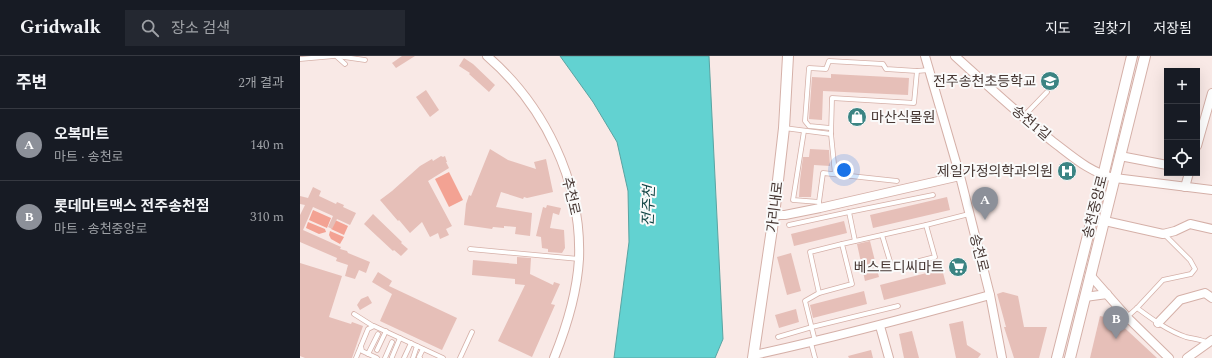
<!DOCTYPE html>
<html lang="ko">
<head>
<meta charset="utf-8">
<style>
	body { margin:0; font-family:Spectral,"Noto Sans KR",serif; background:#242831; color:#f1f3f6 }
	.controls { position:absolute; right:12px; top:12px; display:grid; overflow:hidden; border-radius:0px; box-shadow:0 4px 16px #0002 }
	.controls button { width:36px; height:36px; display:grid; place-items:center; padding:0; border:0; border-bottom:1px solid #363941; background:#171b24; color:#f1f3f6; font:20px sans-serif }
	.you { position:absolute; left:544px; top:114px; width:14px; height:14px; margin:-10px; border:3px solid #fff; border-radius:50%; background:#1a73e8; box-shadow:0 0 0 6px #1a73e833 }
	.badge { display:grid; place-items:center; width:26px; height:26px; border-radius:50%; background:#8c9099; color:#fff; font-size:13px; font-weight:700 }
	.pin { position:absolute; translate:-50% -33px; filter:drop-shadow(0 1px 2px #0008) }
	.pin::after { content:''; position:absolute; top:21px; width:14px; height:12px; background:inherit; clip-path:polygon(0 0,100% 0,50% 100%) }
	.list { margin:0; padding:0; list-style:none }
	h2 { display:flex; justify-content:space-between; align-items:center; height:52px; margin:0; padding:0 16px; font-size:17px }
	h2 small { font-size:13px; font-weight:400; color:#9ea1a6 }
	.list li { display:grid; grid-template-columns:26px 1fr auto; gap:12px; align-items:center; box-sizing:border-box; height:72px; padding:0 16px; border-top:1px solid #363941 }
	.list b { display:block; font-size:15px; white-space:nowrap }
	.list p { margin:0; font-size:13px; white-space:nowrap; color:#9ea1a6 }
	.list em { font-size:13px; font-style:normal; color:#9ea1a6 }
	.icon { flex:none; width:22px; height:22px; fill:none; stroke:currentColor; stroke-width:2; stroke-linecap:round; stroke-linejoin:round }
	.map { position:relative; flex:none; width:912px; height:302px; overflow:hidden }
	header { display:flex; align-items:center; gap:24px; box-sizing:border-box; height:56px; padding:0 20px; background:#171b24; border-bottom:1px solid #363941 }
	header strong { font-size:19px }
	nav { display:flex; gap:22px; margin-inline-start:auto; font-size:14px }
	.search { width:280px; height:36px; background:#242831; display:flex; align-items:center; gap:10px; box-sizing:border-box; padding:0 14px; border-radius:0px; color:#9ea1a6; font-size:15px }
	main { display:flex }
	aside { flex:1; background:#171b24 }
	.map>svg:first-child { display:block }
	.green { fill:#f3a293 }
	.water { fill:#62d2d1; stroke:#5aa4a2 }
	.building { fill:#e6bfb8 }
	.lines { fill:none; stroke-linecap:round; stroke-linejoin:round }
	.service-casing { stroke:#d5b0a8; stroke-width:5.5 }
	.minor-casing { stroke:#d5b0a8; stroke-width:10 }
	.tertiary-casing { stroke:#d5b0a8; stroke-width:12 }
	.service { stroke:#fff; stroke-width:4 }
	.minor { stroke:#fff; stroke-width:8 }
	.tertiary { stroke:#fff; stroke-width:10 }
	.labels { text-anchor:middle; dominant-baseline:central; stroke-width:4; stroke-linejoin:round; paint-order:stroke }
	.poi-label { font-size:14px; fill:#463733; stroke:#fafafa; text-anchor:end }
	.street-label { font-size:14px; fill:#463733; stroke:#fafafa }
	.water-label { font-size:15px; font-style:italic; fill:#134646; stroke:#fafafa }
</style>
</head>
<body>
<header>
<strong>Gridwalk</strong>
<div class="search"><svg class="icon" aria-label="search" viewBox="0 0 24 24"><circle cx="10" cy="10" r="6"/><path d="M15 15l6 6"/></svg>장소 검색</div>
<nav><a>지도</a><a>길찾기</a><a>저장됨</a></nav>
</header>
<main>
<aside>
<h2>주변<small>2개 결과</small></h2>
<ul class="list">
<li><span class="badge">A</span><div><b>오복마트</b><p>마트 · 송천로</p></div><em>140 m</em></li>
<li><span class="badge">B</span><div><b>롯데마트맥스 전주송천점</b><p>마트 · 송천중앙로</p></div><em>310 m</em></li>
</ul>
</aside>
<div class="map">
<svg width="912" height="302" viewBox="0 0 912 302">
	<rect width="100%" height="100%" fill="#f9e9e6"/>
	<g class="green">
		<path d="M149 116 163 144 149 151 135 123Z"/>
		<path d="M13 154 31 162 27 172 9 164Z"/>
		<path d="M35 164 48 170 44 179 31 173Z"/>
		<path d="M8 166 25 173 26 176 19 178 6 172Z"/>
		<path d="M30 175 44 181 40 188 31 183 29 179Z"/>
	</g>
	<path class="water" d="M260 0H409L423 283 415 302H314L329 186 328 135 317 86 293 46Z"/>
	<g class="building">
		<path d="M102 0H115L96 12 92 7Z"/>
		<path d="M164 2 173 8 195 29 189 36 169 18 170 17 159 10Z"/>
		<path d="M531 18 609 22 608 39 523 35 522 64 509 63 512 21 531 22Z"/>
		<path d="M126 34 139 54 130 61 116 41Z"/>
		<path d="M190 93 208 104 236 113 234 106 246 103 253 136 227 142 224 141 223 143 201 136 196 151 232 157 230 180 215 178 216 171 204 170V172L193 171 192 173 164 169 166 148 169 139 171 140Z"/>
		<path d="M510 93 529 94 530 110 514 109 511 141H499L500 124 503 101H509Z"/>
		<path d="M141 100 143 101 145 100 147 106H146L149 112 128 125 152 170 146 173 149 179 140 183 138 177 130 181 122 166 110 177 99 164 98 165 80 144 92 135 120 110 132 103 133 105Z"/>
		<path d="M13 131 21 135 19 140 36 148 37 146 44 149 43 151 56 157 50 169 37 163 32 173 28 171 33 160 13 151 3 174 41 191 40 193 47 195 48 197 70 206 66 217 59 214 55 223 45 220 48 209 36 205 37 202 0 186V159L5 149 0 148V140L8 142Z"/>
		<path d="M647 141 650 154 573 172 570 159Z"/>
		<path d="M247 149 261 152 259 159 253 157 250 172 264 174 265 192 262 197 248 196V193L242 192 241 181 236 180 243 151 246 152Z"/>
		<path d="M73 158 102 186 101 187 108 193 101 200 94 194 93 195 64 168Z"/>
		<path d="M544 165 547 177 494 190 491 178Z"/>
		<path d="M570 185 579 221 565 225 557 188Z"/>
		<path d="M491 197 501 235 487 239 477 201Z"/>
		<path d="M217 201 231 202 230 218 253 229 254 226 260 228 251 248 255 249 232 301 198 285 225 229 215 228V223L172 219 173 204 217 208Z"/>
		<path d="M0 207 42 220 29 261 51 268 52 266 63 270 52 302H5L0 300Z"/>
		<path d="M642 213 646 228 584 244 580 229Z"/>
		<path d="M78 216 92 225 89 230 157 262 142 294 80 265 92 238 72 226Z"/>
		<path d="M564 235 567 248 513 262 510 249Z"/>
		<path d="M703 236 718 240 724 271H747L739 302H714L704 271H706L697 238Z"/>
		<path d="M68 240 72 247 60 254 57 249 61 243Z"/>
		<path d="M496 253 499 266 479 272 475 259Z"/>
		<path d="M800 260 815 263 857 302H790Z"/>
		<path d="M663 265 667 289 681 298 678 302H656L649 268Z"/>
		<path d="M612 275 619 302H604L599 278Z"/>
		<path d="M571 294 573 302H549L548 300Z"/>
	</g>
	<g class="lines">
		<g class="service-casing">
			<g id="service">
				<path d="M36 0 45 8"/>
				<path d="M37 0 65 4"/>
				<path d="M0 3 34 0"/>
				<path d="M723 61 747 36"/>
				<path d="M484 72 531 78 532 42 614 47 617 15"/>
				<path d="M530 72 509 70 505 65 509 12 526 13 529 5 583 8 586 13 617 15 629 14"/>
				<path d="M504 75 493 144 519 146"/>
				<path d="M531 78 535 118"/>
				<path d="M520 152 519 146 523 117 597 125"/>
				<path d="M549 156 633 139"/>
				<path d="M489 169 549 156 555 185"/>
				<path d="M582 179 592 212 635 201 626 169"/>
				<path d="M170 193 279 203"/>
				<path d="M519 237 510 196 542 188"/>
				<path d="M837 252C852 263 868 275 886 281 894 283 901 283 908 287"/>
				<path d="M54 258 73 270"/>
				<path d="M827 261 837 252 863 224 891 218 895 213 890 204 864 178"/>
				<path d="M478 281 512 271 598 250"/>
				<path d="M515 285 505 245 519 237 552 228 542 188 626 169 669 158"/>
				<path d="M511 287 515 302"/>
				<path d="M61 290 62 295 77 302"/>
				<path d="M77 294 86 275"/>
				<path d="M68 298 78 278"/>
				<path d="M92 301 100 282"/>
				<path d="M56 302 68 273 74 270 143 302"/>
				<path d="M85 302 92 286"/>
				<path d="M104 302 111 287"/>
				<path d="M113 302 117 290"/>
				<path d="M120 302 119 301 123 293"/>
				<path d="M160 302 172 276"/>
			</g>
		</g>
		<g class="minor-casing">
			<g id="minor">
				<path d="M187 0C244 49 282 126 279 203 277 237 267 270 254 302"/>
				<path d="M625 0 660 120 690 239 702 302"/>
				<path d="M655 0C687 29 718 58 752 85 772 100 790 117 815 122L912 134"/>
				<path d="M897 90 912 37"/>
				<path d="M820 100 867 109"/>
				<path d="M885 131 889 117"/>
				<path d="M474 159H485L520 152 660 120"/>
				<path d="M805 165 863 178 875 175 890 168 912 173"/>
				<path d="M790 219 827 261 869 302"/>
				<path d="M785 241 807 238"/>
				<path d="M858 267 880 244 905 237 912 242"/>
				<path d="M580 270 589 302"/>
				<path d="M454 299C533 282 611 261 690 239"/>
				<path d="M887 302 912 284"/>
			</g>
		</g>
		<g class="tertiary-casing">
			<g id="tertiary">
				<path d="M453 302 474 159 484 72 488 0"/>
				<path d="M757 302 803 120 832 0"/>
				<path d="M770 302 845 0"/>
			</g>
		</g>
		<use href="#service" class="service"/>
		<use href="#minor" class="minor"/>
		<use href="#tertiary" class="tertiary"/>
	</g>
	<defs>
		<g id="school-disc" transform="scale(1)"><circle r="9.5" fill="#3b8483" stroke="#fafafa"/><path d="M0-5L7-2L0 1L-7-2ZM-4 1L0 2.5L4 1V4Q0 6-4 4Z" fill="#fff"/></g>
		<g id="shop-disc" transform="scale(1)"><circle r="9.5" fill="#3b8483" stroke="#fafafa"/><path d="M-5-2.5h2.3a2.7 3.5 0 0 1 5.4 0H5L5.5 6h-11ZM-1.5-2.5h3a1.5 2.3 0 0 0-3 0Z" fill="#fff"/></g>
		<g id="hospital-disc" transform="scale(1)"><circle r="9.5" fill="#3b8483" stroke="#fafafa"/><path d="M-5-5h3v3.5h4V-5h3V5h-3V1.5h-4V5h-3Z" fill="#fff"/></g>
		<g id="supermarket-disc" transform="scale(1)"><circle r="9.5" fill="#3b8483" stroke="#fafafa"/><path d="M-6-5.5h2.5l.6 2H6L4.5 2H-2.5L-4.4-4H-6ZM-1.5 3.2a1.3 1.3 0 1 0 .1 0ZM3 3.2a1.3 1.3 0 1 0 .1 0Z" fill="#fff"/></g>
	</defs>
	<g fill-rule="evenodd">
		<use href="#school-disc" x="750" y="25"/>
		<use href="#shop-disc" x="557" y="61"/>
		<use href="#hospital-disc" x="767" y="115"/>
		<use href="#supermarket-disc" x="658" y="211"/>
	</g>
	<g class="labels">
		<g class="poi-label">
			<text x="736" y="25">전주송천초등학교</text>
			<text x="571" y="61" text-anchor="start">마산식물원</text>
			<text x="753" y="115">제일가정의학과의원</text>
			<text x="644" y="211">베스트디씨마트</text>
		</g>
		<g class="street-label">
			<text transform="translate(731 67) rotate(40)">송천1길</text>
			<text transform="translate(271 140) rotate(77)">추천로</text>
			<text transform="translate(475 151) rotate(-83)">가리내로</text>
			<text transform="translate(795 151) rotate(-76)">송천중앙로</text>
			<text transform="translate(679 197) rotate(76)">송천로</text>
		</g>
		<g class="water-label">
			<text transform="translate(349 150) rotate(-88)">전주천</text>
		</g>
	</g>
</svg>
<div class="controls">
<button>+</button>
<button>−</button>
<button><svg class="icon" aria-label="locate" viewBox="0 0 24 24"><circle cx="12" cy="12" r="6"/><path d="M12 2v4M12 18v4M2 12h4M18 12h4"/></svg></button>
</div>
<div class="you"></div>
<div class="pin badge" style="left:685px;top:164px">A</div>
<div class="pin badge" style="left:816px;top:283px">B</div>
</div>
</main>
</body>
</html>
